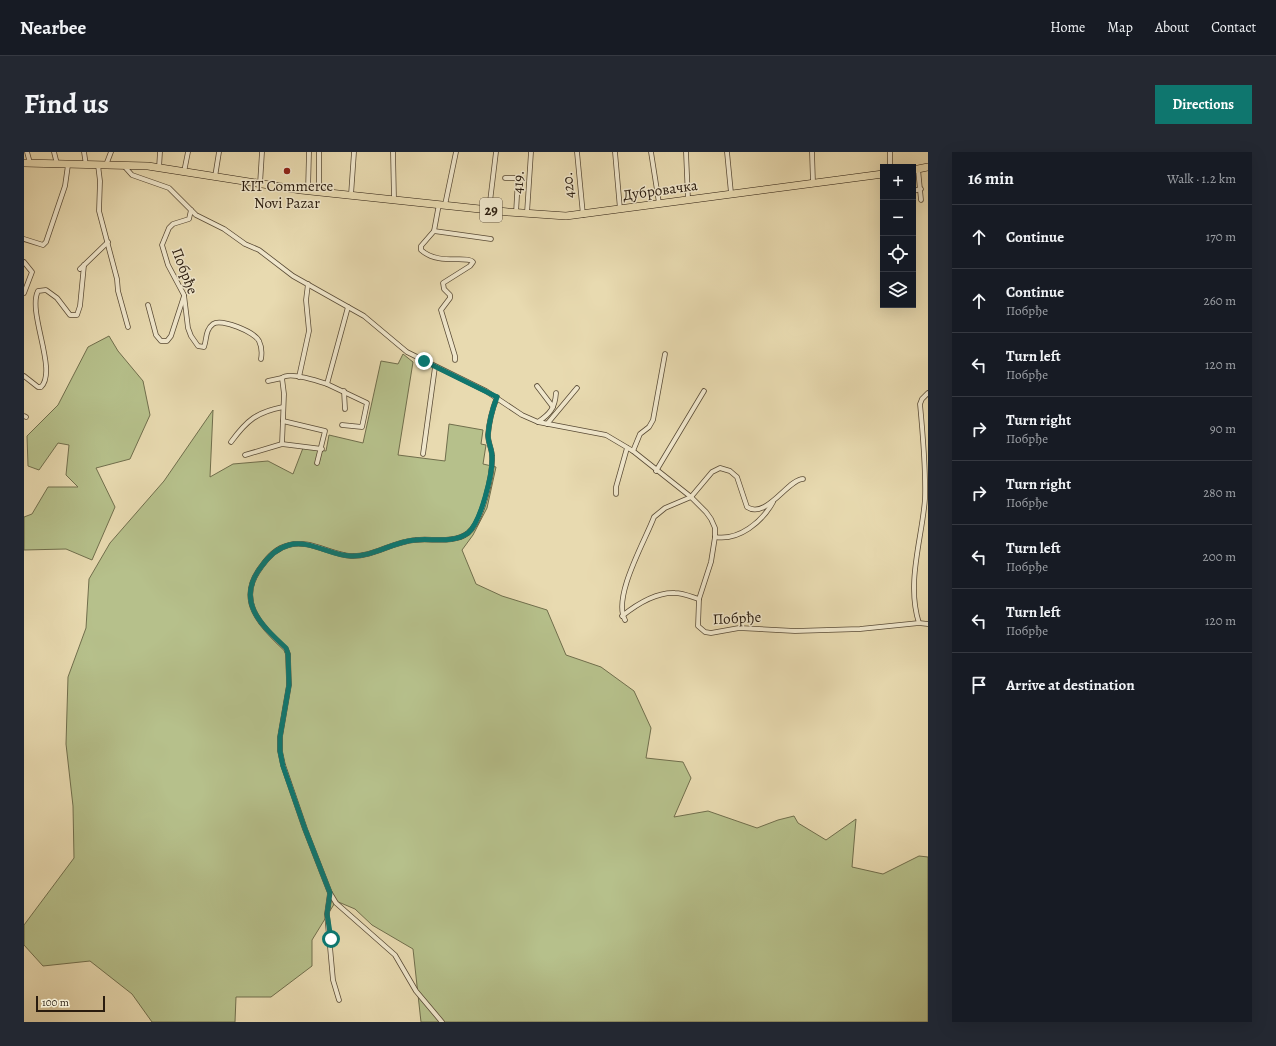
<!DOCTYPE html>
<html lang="en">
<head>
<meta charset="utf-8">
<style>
	body { margin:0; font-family:Alegreya,serif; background:#242831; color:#f1f3f6 }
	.controls { position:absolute; right:12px; top:12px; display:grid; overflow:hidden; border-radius:0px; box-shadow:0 4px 16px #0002 }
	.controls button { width:36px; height:36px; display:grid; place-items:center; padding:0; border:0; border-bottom:1px solid #363941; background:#171b24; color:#f1f3f6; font:20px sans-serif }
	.scale { position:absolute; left:12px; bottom:10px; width:69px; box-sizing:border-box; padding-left:4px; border:2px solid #291b0e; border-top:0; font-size:11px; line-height:14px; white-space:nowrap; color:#291b0e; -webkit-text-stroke:3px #f0e7cc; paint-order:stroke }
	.stop { position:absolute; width:12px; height:12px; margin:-9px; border:3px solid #0f766e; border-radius:50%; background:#fff }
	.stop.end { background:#0f766e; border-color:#fff; box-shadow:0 1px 4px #0008 }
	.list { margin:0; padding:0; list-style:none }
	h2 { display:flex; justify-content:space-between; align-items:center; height:52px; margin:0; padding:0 16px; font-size:17px }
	h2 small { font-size:13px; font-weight:400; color:#9ea1a6 }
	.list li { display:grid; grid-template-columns:26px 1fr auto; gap:12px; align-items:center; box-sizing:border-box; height:64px; padding:0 16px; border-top:1px solid #363941 }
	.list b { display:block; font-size:15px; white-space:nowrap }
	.list p { margin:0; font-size:13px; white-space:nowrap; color:#9ea1a6 }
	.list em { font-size:13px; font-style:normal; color:#9ea1a6 }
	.icon { flex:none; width:22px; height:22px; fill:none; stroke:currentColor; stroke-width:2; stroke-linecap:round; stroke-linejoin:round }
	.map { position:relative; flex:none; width:904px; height:870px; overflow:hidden; border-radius:0px }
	header { display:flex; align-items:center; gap:24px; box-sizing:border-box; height:56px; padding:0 20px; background:#171b24; border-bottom:1px solid #363941 }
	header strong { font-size:19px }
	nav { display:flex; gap:22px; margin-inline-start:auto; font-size:14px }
	.intro { display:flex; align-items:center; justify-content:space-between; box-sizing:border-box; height:96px; padding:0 24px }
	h1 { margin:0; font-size:28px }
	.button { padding:10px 18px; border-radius:0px; background:#0f766e; color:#fff; font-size:14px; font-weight:700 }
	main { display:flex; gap:24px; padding:0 24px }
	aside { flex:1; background:#171b24; border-radius:0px; box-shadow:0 4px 16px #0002 }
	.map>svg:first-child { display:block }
	.green { fill:#b6c08b; stroke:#706e4c }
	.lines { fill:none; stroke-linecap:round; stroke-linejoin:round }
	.street-casing { stroke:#594b36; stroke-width:5.5 }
	.primary-casing { stroke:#291b0e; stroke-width:8 }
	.street { stroke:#f0e7cc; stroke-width:4 }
	.primary { stroke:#e8dab0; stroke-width:7 }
	.route { stroke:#0f766e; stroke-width:5 }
	.poi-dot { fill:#8f2418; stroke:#f0e7cc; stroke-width:1.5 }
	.labels { text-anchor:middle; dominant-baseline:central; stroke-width:3; stroke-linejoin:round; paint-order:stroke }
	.shield { fill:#f0e7cc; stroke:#655847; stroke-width:1 }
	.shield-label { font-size:14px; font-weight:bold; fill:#291b0e }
	.street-label { font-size:15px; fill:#291b0e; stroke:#f0e7cc }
	.poi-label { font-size:15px; fill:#291b0e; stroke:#f0e7cc }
</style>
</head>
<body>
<header>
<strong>Nearbee</strong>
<nav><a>Home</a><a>Map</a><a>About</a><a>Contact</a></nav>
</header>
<div class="intro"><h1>Find us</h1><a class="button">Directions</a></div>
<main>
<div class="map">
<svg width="904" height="870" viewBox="0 0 904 870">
	<rect width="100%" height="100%" fill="#e8dab0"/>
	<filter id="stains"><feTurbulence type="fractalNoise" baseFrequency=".005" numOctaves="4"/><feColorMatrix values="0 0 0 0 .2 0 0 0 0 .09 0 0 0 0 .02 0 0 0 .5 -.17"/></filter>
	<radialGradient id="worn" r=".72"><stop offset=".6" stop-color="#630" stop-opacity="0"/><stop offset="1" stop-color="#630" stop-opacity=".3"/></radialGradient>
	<g class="green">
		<path d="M85 184 94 199 119 229 126 263 106 307 72 316 91 355 68 408 42 397 0 398V365L8 362 24 335H54L42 323 45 293 34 291 15 318 4 314 3 284 34 253 64 195Z"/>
		<path d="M379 202 389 210 374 303 421 309 425 272 459 278 457 292 462 293 459 312 472 315 463 356 449 383 438 398 452 432 478 444 523 458 542 503 577 515 610 539 627 576 622 606 659 610 667 626 650 665 684 659 733 676 754 668 770 664 774 671 802 688 832 667 828 715 859 722 895 704 904 705V870H397L389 797 348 773 331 757 312 749 288 788V814L247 845H212L211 870H128L108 842 66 809 19 814 0 793V773L50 706 49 654 42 592 44 525 62 476 65 427 86 391 140 329 189 258 186 325 209 312 244 309 269 322 279 296 302 299 305 283 339 291 357 209 374 212Z"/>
	</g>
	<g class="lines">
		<g class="street-casing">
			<g id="street">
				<path d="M3 0 6 11"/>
				<path d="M30 0 33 12"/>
				<path d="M60 0 62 13"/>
				<path d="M369 0 370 47"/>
				<path d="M553 0 559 63"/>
				<path d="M591 0 596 57"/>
				<path d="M627 0 635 51"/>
				<path d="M662 0 664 47"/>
				<path d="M703 0 707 41"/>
				<path d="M788 0 789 31"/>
				<path d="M866 0V15"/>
				<path d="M74 13 76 29 75 59 93 127 94 139 104 175"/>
				<path d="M82 13 87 0"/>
				<path d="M100 14 108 23 145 36 172 63 200 77 221 92 235 98 269 124 340 164 383 200 462 239 498 263 514 270 582 283 609 299 667 345 682 360 687 367 691 376V385L687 410 675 447 674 474 681 480 687 481 715 476 771 479 836 477 895 471 904 472"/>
				<path d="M135 16 136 0"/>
				<path d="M894 17 897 48"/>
				<path d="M160 20 164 0"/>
				<path d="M191 25 195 0"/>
				<path d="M481 26H494L492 61"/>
				<path d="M236 32 238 0"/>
				<path d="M284 38 285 0"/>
				<path d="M889 39 897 37"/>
				<path d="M295 40V0"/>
				<path d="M327 43 330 0"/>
				<path d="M415 52 410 79 397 94V98C415 114 443 103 449 110L446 114 419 131 420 137 426 143V146L417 158 431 204V208"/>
				<path d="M421 53 432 0"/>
				<path d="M167 58 165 67 149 72 145 76 138 93 144 113 160 143 164 176 167 184 174 194 180 195C183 187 181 178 189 172 197 166 231 180 235 189 238 195 238 201 237 207"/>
				<path d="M465 58 472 0"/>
				<path d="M503 61 507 0"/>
				<path d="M410 79 467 87"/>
				<path d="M0 87 19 93 22 90 41 34 44 13"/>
				<path d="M0 110 8 120 0 141"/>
				<path d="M56 117 84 90"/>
				<path d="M124 153 132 183 137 189H143L147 184 160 144"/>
				<path d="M0 224 14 235H17C34 219 3 160 14 139L22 138 33 146 46 163H53L56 154 60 113"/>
				<path d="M275 225 285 179 282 148 284 132"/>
				<path d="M244 229 258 226"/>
				<path d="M303 232 343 251 338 275 318 273"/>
				<path d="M513 234 529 255"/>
				<path d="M320 239 321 257"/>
				<path d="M0 264 2 265"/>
				<path d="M259 269 301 279 293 311"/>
				<path d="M514 270C526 262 531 256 532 241"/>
				<path d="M523 272 553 236"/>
				<path d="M207 290C223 268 233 260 259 255"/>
				<path d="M258 292 260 242 258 226C265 219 294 229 303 232L324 155"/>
				<path d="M609 299 616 282 625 275 629 268 641 202"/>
				<path d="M399 302 411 215"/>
				<path d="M221 303 258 292 298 297"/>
				<path d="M632 319 680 239"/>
				<path d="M592 342V335L603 296"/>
				<path d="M691 385C715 389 738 370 749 350"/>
				<path d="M598 464C613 452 632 440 651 441 659 441 668 445 675 447"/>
				<path d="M601 468C588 445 622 387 630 365L641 356 667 345 688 320 696 316 706 319 713 325 723 355C742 368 764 327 779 327"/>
				<path d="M895 471C882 431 898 387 901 347 902 315 899 284 896 252L898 247 904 241"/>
				<path d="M306 741 312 751 371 803 392 839 418 870"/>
				<path d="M315 848 309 828 303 762 306 741 281 677 259 613 256 599V585L265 533 264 502 262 497C237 473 211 449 237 415 244 405 252 396 265 393 285 387 307 403 327 404 349 405 368 390 391 388 408 386 429 392 444 381 458 370 469 322 468 304 468 297 464 291 464 283 465 270 468 258 473 245"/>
			</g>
		</g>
		<g class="primary-casing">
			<g id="primary">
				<path d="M0 11 124 14 277 38 484 60 542 64 859 22"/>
				<path d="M889 18 904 15"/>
			</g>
		</g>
		<use href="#street" class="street"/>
		<use href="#primary" class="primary"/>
	</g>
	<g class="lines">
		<path class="route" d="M307 787 303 762 306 741 281 677 259 614 256 599V585L265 533 264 502 262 496C237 473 211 449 237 415 244 405 253 396 265 393 285 387 307 404 327 404 349 405 368 390 391 388 408 386 429 392 444 381 457 370 469 321 468 304 468 297 464 291 464 283 465 270 468 258 473 245L400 209"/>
	</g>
	<circle class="poi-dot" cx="263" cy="19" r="4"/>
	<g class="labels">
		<rect class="shield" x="456" y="46" width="22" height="24" rx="3"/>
		<g class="shield-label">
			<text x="467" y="58">29</text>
		</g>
		<g class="street-label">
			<text transform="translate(494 30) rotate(-86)">419.</text>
			<text transform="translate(544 33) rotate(-95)">420.</text>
			<text transform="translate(636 38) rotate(-8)">Дубровачка</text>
			<text transform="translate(161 119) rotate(69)">Побрђе</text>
			<text transform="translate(713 466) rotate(-3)">Побрђе</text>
		</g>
		<g class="poi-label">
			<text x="263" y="34">KIT Commerce<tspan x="263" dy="17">Novi Pazar</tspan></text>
		</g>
	</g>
	<rect width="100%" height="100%" filter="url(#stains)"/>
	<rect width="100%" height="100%" fill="url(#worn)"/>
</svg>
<div class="controls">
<button>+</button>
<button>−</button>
<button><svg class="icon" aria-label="locate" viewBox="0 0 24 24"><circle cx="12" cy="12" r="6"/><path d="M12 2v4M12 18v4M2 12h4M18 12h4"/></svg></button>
<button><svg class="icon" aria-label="layers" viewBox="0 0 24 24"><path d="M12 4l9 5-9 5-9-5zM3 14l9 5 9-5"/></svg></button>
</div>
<div class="scale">100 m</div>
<div class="stop" style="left:307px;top:787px"></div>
<div class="stop end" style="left:400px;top:209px"></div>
</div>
<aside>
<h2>16 min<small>Walk · 1.2 km</small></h2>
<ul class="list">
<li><svg class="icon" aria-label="ahead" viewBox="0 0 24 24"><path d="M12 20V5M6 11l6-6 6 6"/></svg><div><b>Continue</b></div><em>170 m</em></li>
<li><svg class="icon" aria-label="ahead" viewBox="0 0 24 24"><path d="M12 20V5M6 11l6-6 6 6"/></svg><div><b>Continue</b><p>Побрђе</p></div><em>260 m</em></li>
<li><svg class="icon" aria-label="left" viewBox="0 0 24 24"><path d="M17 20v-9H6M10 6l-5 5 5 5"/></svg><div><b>Turn left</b><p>Побрђе</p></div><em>120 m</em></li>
<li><svg class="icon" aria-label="right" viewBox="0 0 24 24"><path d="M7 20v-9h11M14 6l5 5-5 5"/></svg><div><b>Turn right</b><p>Побрђе</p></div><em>90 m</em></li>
<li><svg class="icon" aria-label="right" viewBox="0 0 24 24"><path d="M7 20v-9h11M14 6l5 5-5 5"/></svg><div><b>Turn right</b><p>Побрђе</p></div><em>280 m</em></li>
<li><svg class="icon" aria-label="left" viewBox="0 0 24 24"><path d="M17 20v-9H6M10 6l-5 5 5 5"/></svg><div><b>Turn left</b><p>Побрђе</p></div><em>200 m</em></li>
<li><svg class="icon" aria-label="left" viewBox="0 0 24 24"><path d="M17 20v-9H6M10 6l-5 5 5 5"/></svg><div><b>Turn left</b><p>Побрђе</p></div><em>120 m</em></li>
<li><svg class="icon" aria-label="arrive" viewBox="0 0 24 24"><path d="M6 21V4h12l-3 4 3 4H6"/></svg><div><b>Arrive at destination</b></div></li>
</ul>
</aside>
</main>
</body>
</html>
